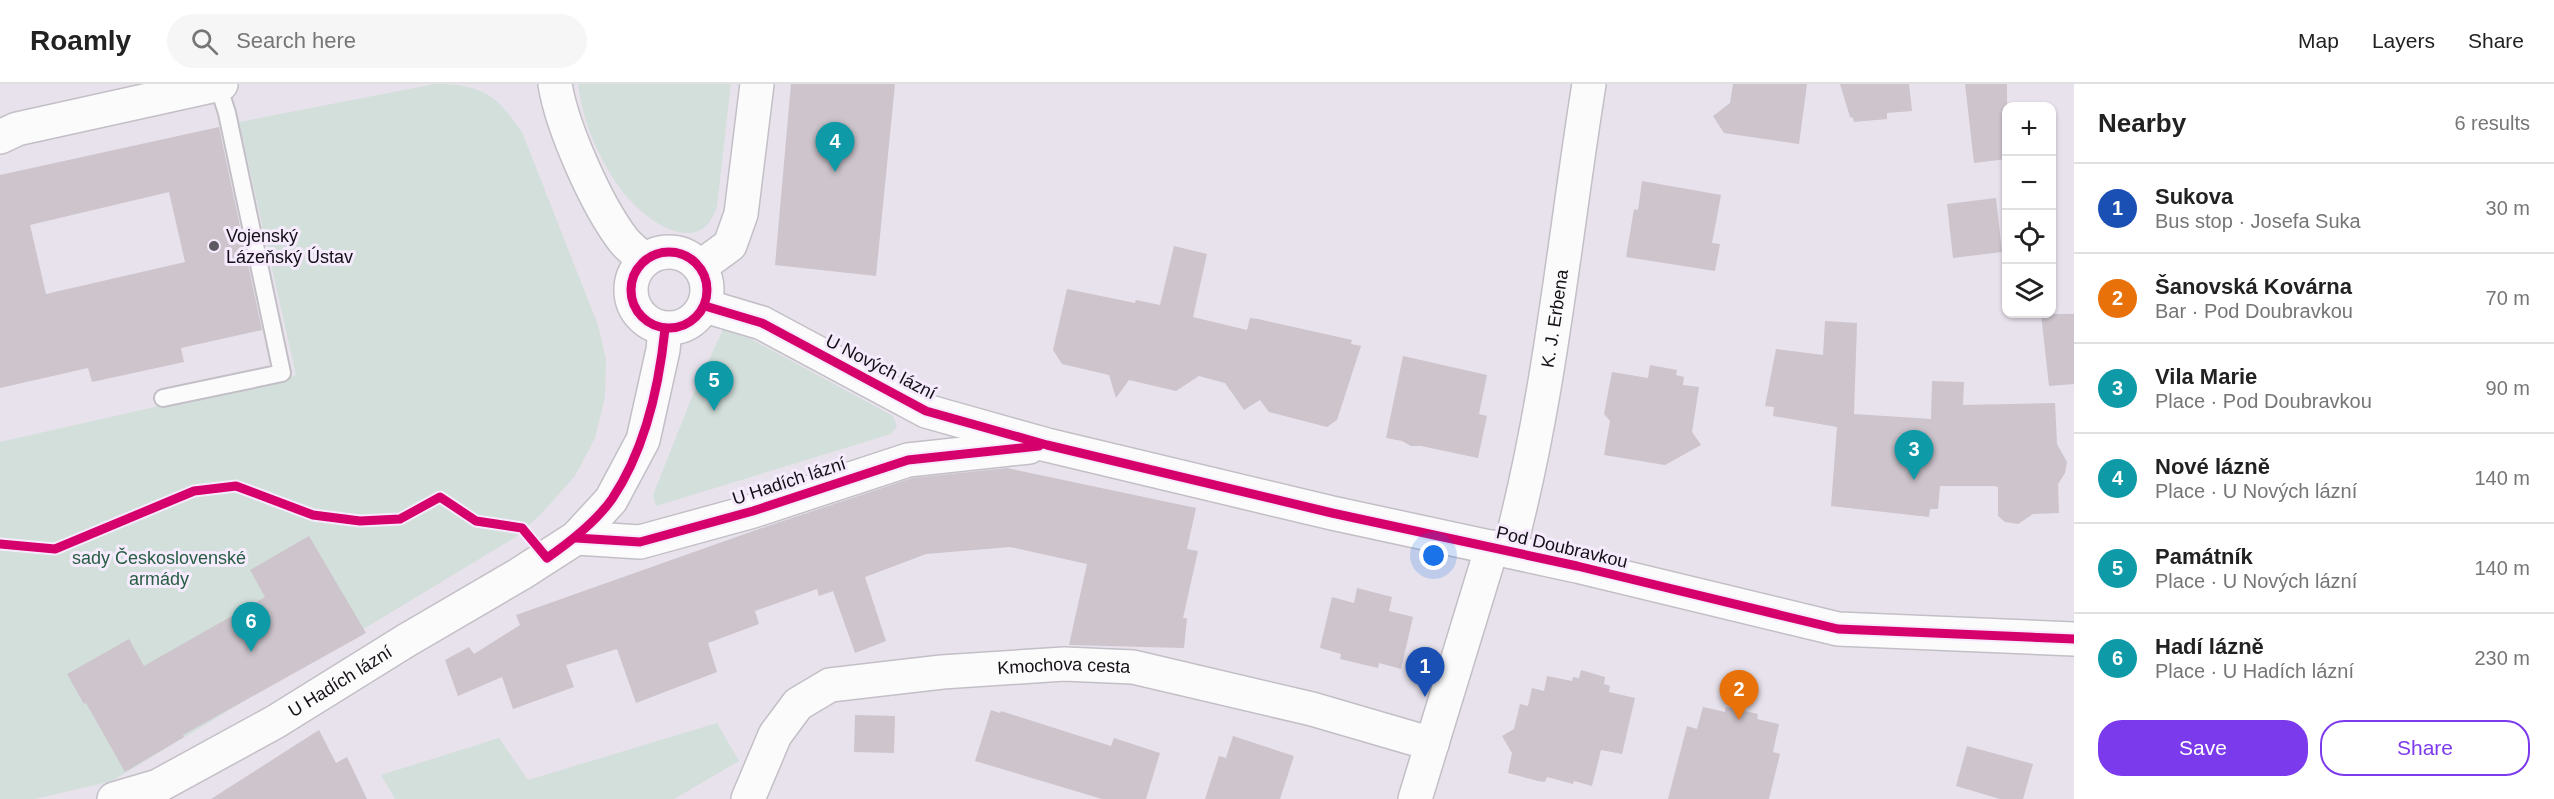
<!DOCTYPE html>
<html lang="en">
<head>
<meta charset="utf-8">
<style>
	body { margin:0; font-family:Arial,sans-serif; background:#f6f6f6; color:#222 }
	.controls { position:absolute; right:18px; top:18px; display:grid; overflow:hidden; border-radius:12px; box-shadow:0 2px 4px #0004 }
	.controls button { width:54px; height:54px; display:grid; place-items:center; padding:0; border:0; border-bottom:2px solid #e0e0e0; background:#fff; color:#222; font:30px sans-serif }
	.you { position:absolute; left:1434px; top:472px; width:21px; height:21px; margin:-15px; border:4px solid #fff; border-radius:50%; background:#1a73e8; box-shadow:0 0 0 9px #1a73e833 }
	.badge { display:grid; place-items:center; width:39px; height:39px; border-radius:50%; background:#7c3aed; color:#fff; font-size:20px; font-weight:700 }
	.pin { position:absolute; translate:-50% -50px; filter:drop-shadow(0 2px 3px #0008) }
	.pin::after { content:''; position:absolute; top:32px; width:21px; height:18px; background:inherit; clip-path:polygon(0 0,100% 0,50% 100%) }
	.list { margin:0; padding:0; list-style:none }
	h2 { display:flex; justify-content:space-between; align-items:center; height:78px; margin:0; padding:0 24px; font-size:26px }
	h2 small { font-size:20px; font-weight:400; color:#767676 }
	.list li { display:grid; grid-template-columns:39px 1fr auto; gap:18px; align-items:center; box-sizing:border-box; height:90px; padding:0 24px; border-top:2px solid #e0e0e0 }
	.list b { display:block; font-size:22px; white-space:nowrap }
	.list p { margin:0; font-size:20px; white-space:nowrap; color:#767676 }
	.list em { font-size:20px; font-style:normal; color:#767676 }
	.actions { display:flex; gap:12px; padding:18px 24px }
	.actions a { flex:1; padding:14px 0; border:2px solid #7c3aed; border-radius:24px; text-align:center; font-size:21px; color:#7c3aed }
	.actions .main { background:#7c3aed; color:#fff }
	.icon { flex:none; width:33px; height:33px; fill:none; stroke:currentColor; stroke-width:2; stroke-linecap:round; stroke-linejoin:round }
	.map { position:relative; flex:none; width:2074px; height:715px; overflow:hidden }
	header { display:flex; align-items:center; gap:36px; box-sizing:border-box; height:84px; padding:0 30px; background:#fff; border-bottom:2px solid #e0e0e0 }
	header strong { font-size:28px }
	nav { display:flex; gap:33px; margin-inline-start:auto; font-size:21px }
	.search { width:420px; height:54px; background:#f6f6f6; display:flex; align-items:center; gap:15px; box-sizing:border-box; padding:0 21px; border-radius:33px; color:#767676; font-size:22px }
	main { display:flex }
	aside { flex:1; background:#fff }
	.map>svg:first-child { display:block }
	.green { fill:#d3dfda }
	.building { fill:#cdc4cc; fill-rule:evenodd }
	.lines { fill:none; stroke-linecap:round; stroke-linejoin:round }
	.lane-casing { stroke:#c3bfc6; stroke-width:20 }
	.street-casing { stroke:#c3bfc6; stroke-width:36 }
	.lane { stroke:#fcfbfc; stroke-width:16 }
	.street { stroke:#fcfbfc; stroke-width:33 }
	.cycleway-casing { stroke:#f6ebfd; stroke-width:13 }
	.cycleway { stroke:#d6006c; stroke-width:9 }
	.poi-dot { fill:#5e5a61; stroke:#f6ebfd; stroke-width:2 }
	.labels { text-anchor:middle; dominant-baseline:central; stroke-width:6; stroke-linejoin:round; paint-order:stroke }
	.poi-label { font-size:18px; fill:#141016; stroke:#f6ebfd; text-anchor:start }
	.street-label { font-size:18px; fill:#141016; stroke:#f6ebfd }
	.park-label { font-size:18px; fill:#275e43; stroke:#f6ebfd }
</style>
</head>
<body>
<header>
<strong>Roamly</strong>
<div class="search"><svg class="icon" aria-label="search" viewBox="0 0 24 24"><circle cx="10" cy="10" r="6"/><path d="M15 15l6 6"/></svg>Search here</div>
<nav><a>Map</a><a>Layers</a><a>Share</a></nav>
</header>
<main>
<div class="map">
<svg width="2074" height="715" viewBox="0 0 2074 715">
	<rect width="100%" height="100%" fill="#e8e2ec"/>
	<g class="green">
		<path d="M435 0C481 0 496 10 522 48L598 241 606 276 605 313 595 354 575 392 541 430 516 453 112 697 35 715H0V358L296 291 239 38Z"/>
		<path d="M578 0H731L717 122C700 179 640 133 619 103 598 73 582 36 578 0Z"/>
		<path d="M725 241 893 332 897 342 891 350 656 422 653 411 692 313Z"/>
		<path d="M717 639 739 677 674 715H395L381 691 499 654 528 696Z"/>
	</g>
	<g class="building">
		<path d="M791 0H895L876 192 775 181Z"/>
		<path d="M1733 0H1807L1799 60 1724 49 1713 32 1730 19Z"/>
		<path d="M1840 0H1909L1912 27 1887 29V35L1854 38 1853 34 1850 33Z"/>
		<path d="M1965 0H2007V75L1974 79Z"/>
		<path d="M219 43 262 246 181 264 184 278 92 298 88 284 0 304V91ZM169 108 185 178 46 210 30 141Z"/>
		<path d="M1642 97 1721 111 1712 159 1720 160 1715 187 1626 173 1634 125 1638 126Z"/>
		<path d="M1996 114 2002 168 1953 174 1947 120Z"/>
		<path d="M1174 162 1207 170 1193 233 1247 246 1250 234 1258 235 1352 256 1351 260 1361 262 1337 336 1327 343 1269 328 1260 316 1244 326 1225 299 1199 292 1176 307 1129 296 1116 314 1109 291 1062 280 1053 266 1067 205 1135 219 1136 216 1160 221Z"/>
		<path d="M2041 230H2074V300L2049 302Z"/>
		<path d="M1825 237 1857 239 1854 330 1931 335 1932 297 1964 298 1963 321 2055 319 2057 360 2067 378 2065 389 2058 400 2059 429 2033 430 2018 440 2005 438 1998 432V403L1994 402H1940L1938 425H1930L1929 433 1831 422 1837 343 1773 332 1774 323 1765 322 1776 265 1823 271Z"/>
		<path d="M1403 272 1487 291 1479 330 1487 332 1478 374 1421 362H1411L1402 357 1386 354Z"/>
		<path d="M1650 281 1677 286 1676 291 1684 293 1683 301 1699 303 1692 348 1701 361 1665 381 1604 371 1610 337 1604 330 1612 288 1648 294Z"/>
		<path d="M1007 384 1196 424 1187 465 1198 467 1183 534H1187L1184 564 1069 561 1087 480 1010 463 926 470 865 493 886 557 855 569 833 507 819 512 817 505 755 527 759 540 708 559 717 588 636 619 617 565 566 581 574 603 513 625 502 593 458 612 445 576 469 563 474 570 520 541 516 531 756 446 912 394Z"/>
		<path d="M309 452 366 549 183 651 184 653 125 688 86 619 84 620 67 590 129 555 144 582 265 513 250 486Z"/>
		<path d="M1357 504 1392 513 1389 527 1413 533 1401 585 1379 579 1378 584 1340 575 1341 570 1320 564 1332 513 1354 519Z"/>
		<path d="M1581 586 1605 593 1604 600 1610 602 1609 608 1635 614 1622 670 1601 666 1592 702 1574 697 1573 700 1547 693 1545 698 1538 697 1508 689 1512 669 1502 652 1514 645 1520 620 1528 622 1532 604 1544 607 1547 592 1572 597 1573 593 1579 594Z"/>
		<path d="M1703 623 1725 628 1726 623 1758 630 1757 635 1779 640 1773 668 1780 670 1769 715H1668L1687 642 1697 645Z"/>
		<path d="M991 626 1000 629 1001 627 1111 662 1114 654 1160 669 1146 715H1102L975 677Z"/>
		<path d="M855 631 895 632 894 669 854 668Z"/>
		<path d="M319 646 336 679 347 673 367 715H211Z"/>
		<path d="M1233 652 1294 672 1280 715H1205L1219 672 1226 674Z"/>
		<path d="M1967 662 2033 680 2023 715H2000L1956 702Z"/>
	</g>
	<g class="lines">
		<g class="lane-casing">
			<path id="lane" d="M163 314 282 289 227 29 218 1"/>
		</g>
		<g class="street-casing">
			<g id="street">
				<path d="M555 0C562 44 597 122 624 157 630 164 638 170 645 176"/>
				<path d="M0 53 17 45 221 0"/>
				<circle cx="669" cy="206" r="38"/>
				<path d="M700 183 730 161 741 130 757 0"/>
				<path d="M705 222 762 239 926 327 1047 361 1332 429 1577 482 1838 545 2074 555"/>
				<path d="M576 454 640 458 753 427 908 376 1029 363"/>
				<path id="s1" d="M1509 467C1550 315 1564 156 1589 0"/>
				<path id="s2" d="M114 715 158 702 275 638 407 556 520 490 576 454 611 416 643 356 663 266 665 245"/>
				<path id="s3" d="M748 715 775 651 798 620 830 601 942 588 1064 580 1133 583 1312 625 1432 660"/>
				<path d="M1415 715 1492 463"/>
			</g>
		</g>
		<use href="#lane" class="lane"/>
		<use href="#street" class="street"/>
		<g class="cycleway-casing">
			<g id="cycleway">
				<circle cx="669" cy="206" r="38"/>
				<path d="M705 222 762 239 926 327 1047 361 1332 429 1577 482 1838 545 2074 555"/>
				<path d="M576 454 640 458 753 427 908 376 1039 362"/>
				<path d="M0 460 55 465 194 407 236 402 313 431 360 437 400 435 440 413 476 437 522 444 547 474C570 458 595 439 612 415 645 366 659 303 665 245"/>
			</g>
		</g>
		<use href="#cycleway" class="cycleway"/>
	</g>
	<circle class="poi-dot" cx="214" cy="162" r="6"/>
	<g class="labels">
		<g class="poi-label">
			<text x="226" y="152">Vojenský<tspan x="226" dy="21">Lázeňský Ústav</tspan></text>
		</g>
		<g class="street-label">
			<text stroke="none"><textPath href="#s1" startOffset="237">K. J. Erbena</textPath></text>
			<text transform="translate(881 283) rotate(27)">U Nových lázní</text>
			<text transform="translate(789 397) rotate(-18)">U Hadích lázní</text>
			<text transform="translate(1562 463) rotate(13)">Pod Doubravkou</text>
			<text stroke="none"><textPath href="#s3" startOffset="380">Kmochova cesta</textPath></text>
			<text stroke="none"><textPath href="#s2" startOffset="256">U Hadích lázní</textPath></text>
		</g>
		<g class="park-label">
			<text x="159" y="474">sady Československé<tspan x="159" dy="21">armády</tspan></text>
		</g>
	</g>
</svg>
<div class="controls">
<button>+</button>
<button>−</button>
<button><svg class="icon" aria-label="locate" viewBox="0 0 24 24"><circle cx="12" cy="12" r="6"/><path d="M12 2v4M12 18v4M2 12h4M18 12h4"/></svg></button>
<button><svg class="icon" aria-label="layers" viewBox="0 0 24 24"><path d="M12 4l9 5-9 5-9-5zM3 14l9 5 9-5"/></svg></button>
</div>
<div class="you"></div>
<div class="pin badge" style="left:1425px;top:613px;background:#1a4fb4">1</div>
<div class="pin badge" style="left:1739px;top:636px;background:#e8710a">2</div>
<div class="pin badge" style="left:1914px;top:396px;background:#0f9aa8">3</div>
<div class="pin badge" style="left:835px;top:88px;background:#0f9aa8">4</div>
<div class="pin badge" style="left:714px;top:327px;background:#0f9aa8">5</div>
<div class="pin badge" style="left:251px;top:568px;background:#0f9aa8">6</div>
</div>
<aside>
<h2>Nearby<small>6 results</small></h2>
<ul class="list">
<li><span class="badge" style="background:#1a4fb4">1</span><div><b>Sukova</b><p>Bus stop · Josefa Suka</p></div><em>30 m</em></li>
<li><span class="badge" style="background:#e8710a">2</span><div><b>Šanovská Kovárna</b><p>Bar · Pod Doubravkou</p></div><em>70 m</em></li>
<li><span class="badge" style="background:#0f9aa8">3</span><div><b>Vila Marie</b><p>Place · Pod Doubravkou</p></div><em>90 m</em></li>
<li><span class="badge" style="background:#0f9aa8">4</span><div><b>Nové lázně</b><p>Place · U Nových lázní</p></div><em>140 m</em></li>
<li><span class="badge" style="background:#0f9aa8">5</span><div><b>Památník</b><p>Place · U Nových lázní</p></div><em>140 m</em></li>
<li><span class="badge" style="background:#0f9aa8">6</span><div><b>Hadí lázně</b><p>Place · U Hadích lázní</p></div><em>230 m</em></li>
</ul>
<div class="actions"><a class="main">Save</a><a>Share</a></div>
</aside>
</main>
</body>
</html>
